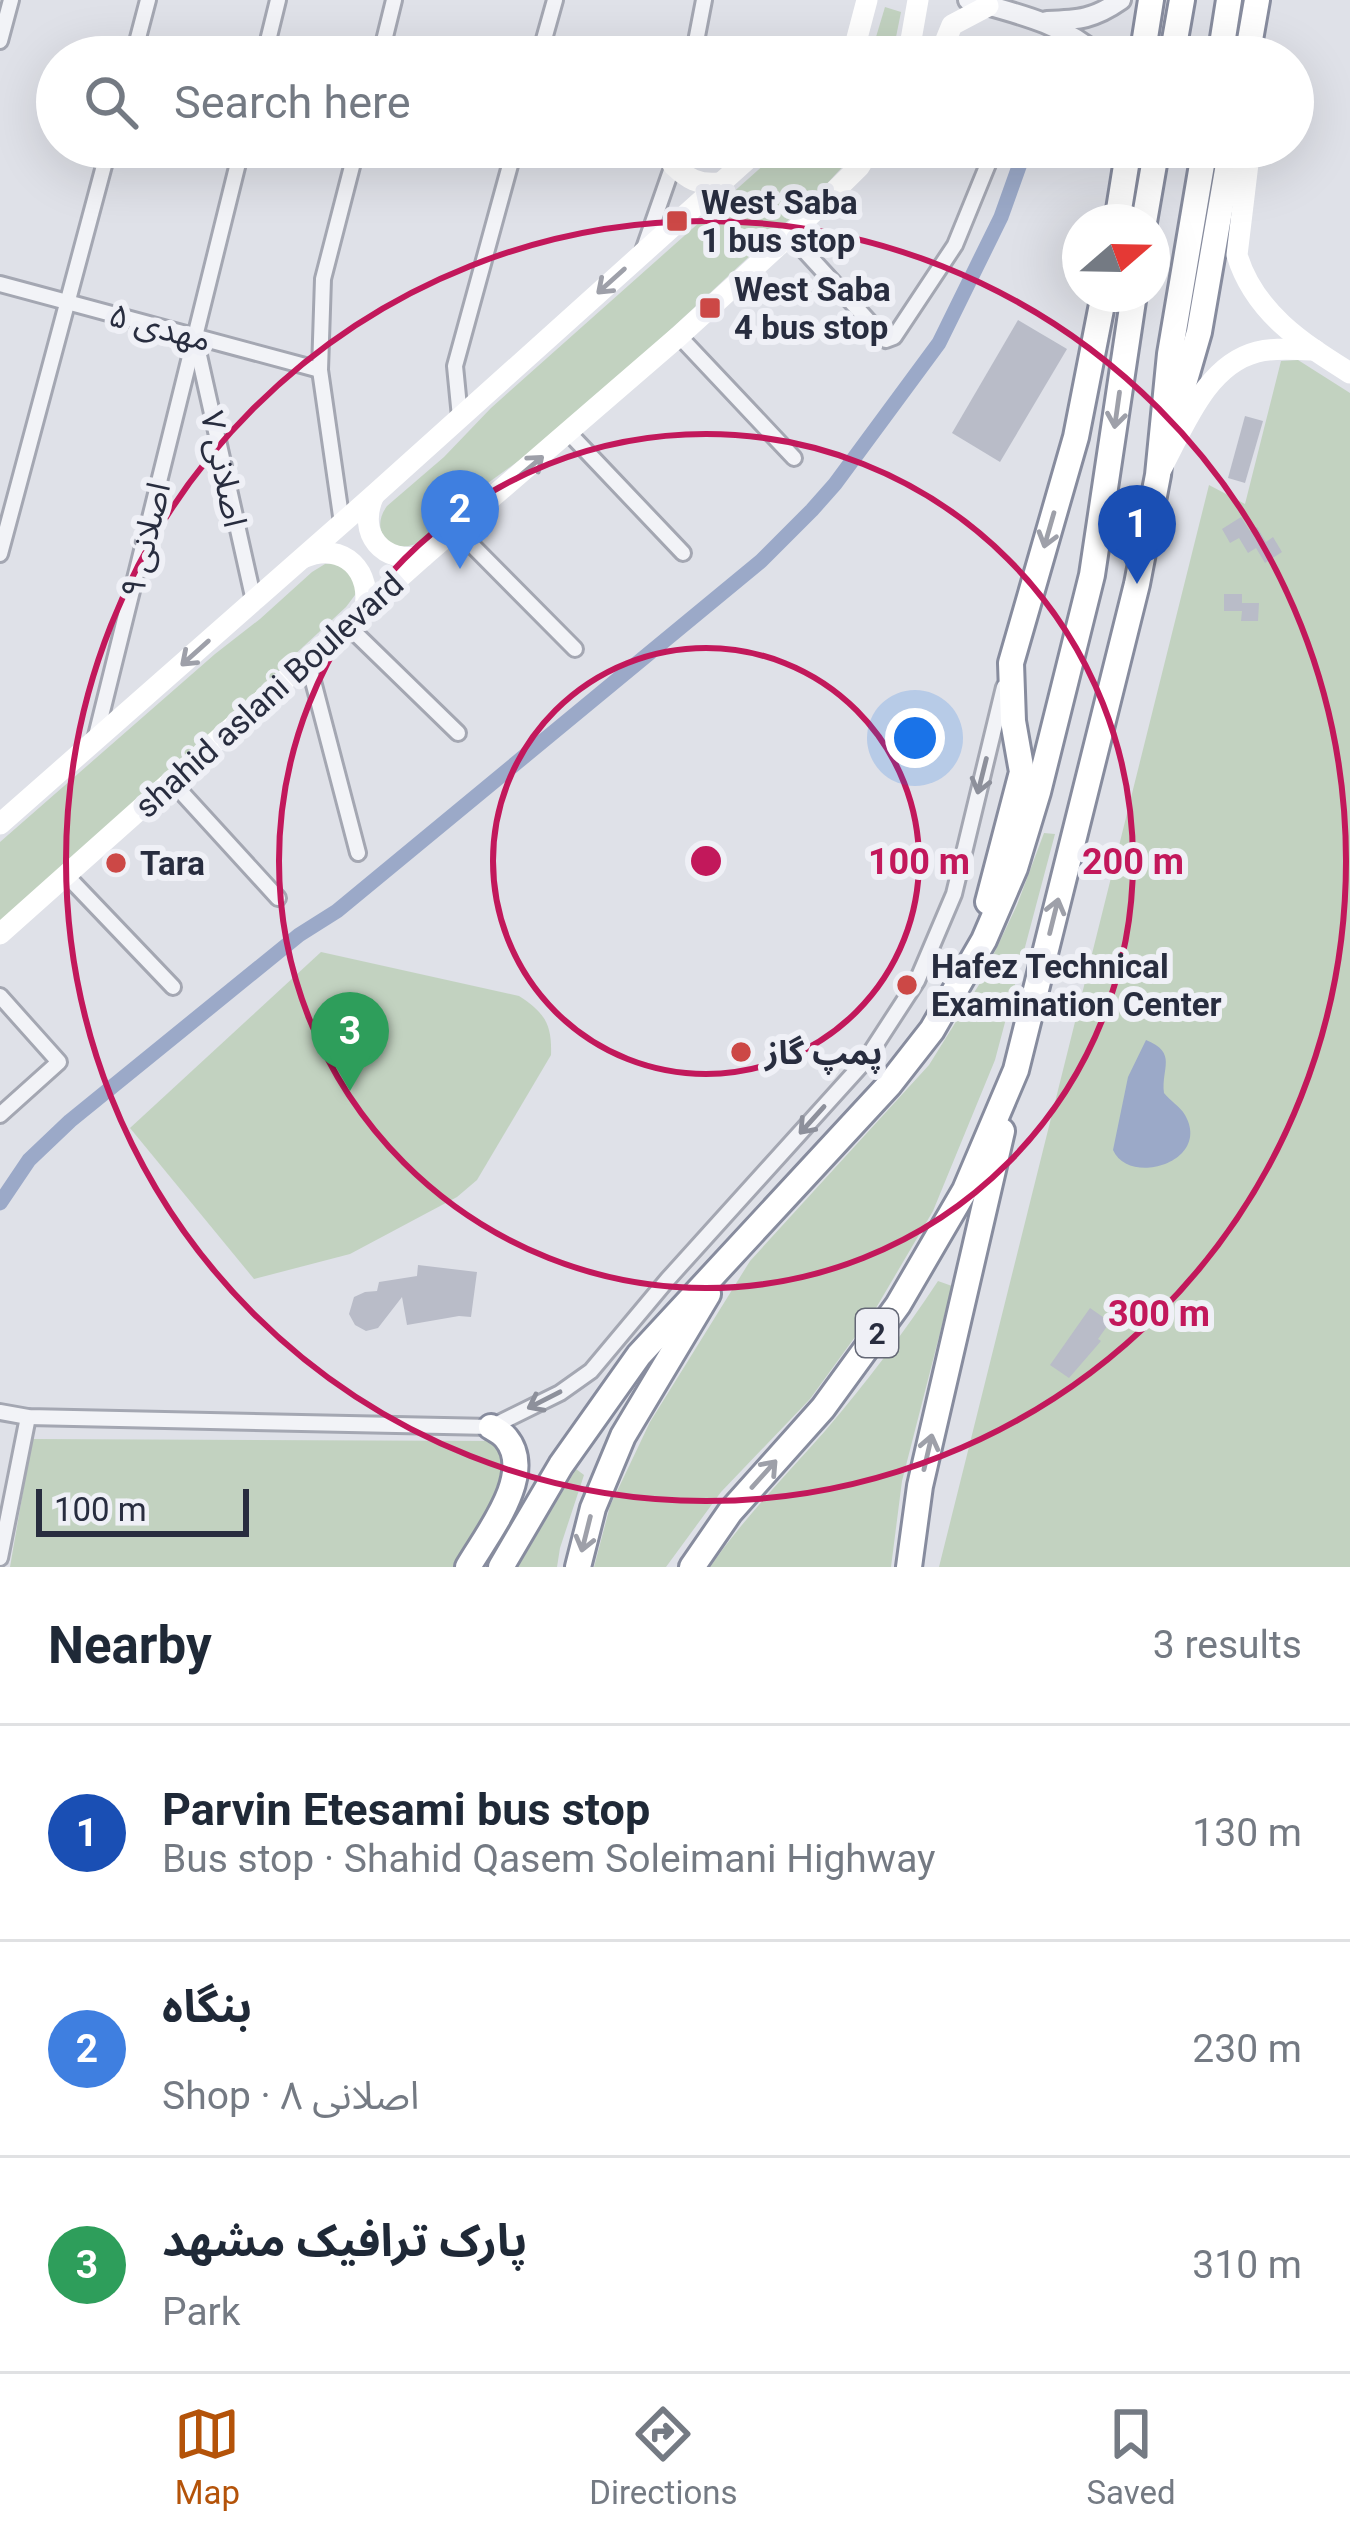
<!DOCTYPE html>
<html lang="en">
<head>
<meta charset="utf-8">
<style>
	body { margin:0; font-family:Roboto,"Noto Sans Arabic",sans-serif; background:#f6f6f7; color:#1f2937 }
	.compass { position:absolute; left:1062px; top:204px; width:108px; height:108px; border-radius:50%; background:#fff; box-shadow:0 12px 48px #0002; rotate:70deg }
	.scale { position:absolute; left:36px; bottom:30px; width:213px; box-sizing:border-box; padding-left:12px; border:6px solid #282d3f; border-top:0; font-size:33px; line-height:42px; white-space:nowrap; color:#282d3f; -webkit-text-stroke:9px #eff0f6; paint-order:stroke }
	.you { position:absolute; left:915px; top:738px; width:42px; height:42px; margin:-30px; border:9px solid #fff; border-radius:50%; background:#1a73e8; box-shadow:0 0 0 18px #1a73e833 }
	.badge { display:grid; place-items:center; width:78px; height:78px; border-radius:50%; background:#b45309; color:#fff; font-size:39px; font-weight:700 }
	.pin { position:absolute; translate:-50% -99px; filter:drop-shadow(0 3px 6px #0008) }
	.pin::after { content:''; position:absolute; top:63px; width:42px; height:36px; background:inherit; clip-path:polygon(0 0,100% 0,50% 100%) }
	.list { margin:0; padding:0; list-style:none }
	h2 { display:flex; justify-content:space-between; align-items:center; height:156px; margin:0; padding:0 48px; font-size:51px }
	h2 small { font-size:39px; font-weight:400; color:#747a83 }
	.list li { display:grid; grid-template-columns:78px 1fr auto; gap:36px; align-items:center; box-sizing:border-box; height:216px; padding:0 48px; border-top:3px solid #e0e1e3 }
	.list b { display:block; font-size:45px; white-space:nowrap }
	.list p { margin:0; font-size:39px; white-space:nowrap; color:#747a83 }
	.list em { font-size:39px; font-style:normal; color:#747a83 }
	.icon { flex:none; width:66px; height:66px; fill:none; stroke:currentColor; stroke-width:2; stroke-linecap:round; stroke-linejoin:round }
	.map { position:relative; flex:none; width:1350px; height:1567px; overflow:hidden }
	.search { position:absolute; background:#fff; box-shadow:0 12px 48px #0002; left:36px; right:36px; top:36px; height:132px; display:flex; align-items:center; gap:30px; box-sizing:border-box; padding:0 42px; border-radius:66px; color:#747a83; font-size:45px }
	.sheet { height:804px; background:#fff }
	nav { display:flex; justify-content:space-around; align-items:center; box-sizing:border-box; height:168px; border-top:3px solid #e0e1e3; background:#fff; font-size:33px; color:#747a83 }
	nav a { display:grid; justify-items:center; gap:6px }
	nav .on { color:#b45309 }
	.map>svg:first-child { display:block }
	.green { fill:#c2d2c0 }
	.water { fill:#9ba9c8 }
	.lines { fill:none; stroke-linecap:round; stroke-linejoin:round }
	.canal { stroke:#9ba9c8; stroke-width:15 }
	.building { fill:#b9bcc8 }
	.minor-casing { stroke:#a4a7b2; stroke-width:20 }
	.tertiary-casing { stroke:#a4a7b2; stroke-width:24 }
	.trunk-casing { stroke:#878c9e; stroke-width:30 }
	.minor { stroke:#f2f3f7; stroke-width:14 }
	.tertiary { stroke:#f2f3f7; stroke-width:18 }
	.secondary { stroke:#fff; stroke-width:21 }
	.trunk { stroke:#fff; stroke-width:24 }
	.oneway { stroke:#9ea0a9 }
	.oneway2 { stroke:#8d909b }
	.ring { fill:none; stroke:#c2185b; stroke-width:6 }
	.poi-dot { fill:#cc4846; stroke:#eff0f6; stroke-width:4.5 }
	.labels { text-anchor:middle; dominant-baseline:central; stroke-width:12; stroke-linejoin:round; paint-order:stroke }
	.shield { fill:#eff0f6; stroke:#646876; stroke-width:3 }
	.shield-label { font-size:30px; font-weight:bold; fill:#282d3f }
	.poi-label { font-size:33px; font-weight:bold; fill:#282d3f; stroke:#eff0f6; text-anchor:start }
	.street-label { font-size:33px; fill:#282d3f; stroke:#eff0f6 }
	.centre { fill:#c2185b; stroke:#eff0f6; stroke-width:6 }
	.ring-label { font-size:36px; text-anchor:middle; font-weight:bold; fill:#c2185b; stroke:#eff0f6; stroke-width:12; stroke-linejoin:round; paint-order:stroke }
</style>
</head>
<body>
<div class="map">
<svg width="1350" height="1567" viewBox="0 0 1350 1567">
	<rect width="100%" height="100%" fill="#dfe1e8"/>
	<g class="green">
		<path d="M885 7 901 12 892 57H870Z"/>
		<path d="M784 147H861L819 192C729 274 640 361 546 440 523 459 497 475 473 495 457 509 442 525 425 538 398 560 366 535 387 506L444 457 491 408Z"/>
		<path d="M1298 360 1350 393V1567H939L1209 485 1245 504 1281 361Z"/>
		<path d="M338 563 355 581V595L346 607 290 659 253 700 0 923V842L215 654 260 619 312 572 325 564Z"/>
		<path d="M1044 833 1055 834 995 1060 933 1211 876 1308 810 1399 721 1492 666 1567H594L610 1506 650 1422 750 1261 929 1065 980 983 1017 905Z"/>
		<path d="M321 952 519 996C545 1013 552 1024 551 1055L477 1180 457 1197 350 1254 254 1279 130 1128Z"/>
		<path d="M938 1281 952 1286 902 1481 891 1567H710C744 1518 785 1476 825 1431 866 1383 903 1334 938 1281Z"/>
		<path d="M32 1439 497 1441 508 1479 459 1567H10Z"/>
		<path d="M576 1469 584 1475 560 1548 557 1567H518Z"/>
	</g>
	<path class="water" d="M1146 1040C1178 1053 1161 1068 1164 1093 1170 1101 1180 1106 1185 1115 1212 1162 1129 1187 1113 1150L1128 1077Z"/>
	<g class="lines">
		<path class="canal" d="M0 1203 29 1160 70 1121 299 935 337 911 761 561 812 510 835 484 939 343 1001 217 1026 147"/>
	</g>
	<g class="building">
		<path d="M1018 320 1067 349 1000 462 952 433Z"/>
		<path d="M1245 416 1263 421 1245 483 1228 478Z"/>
		<path d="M1241 517 1250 531 1257 527 1266 542 1273 537 1282 552 1265 563 1256 548 1248 553 1239 538 1230 543 1222 529Z"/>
		<path d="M1224 594H1242V603H1259L1258 621H1241L1242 611H1224Z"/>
		<path d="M418 1265 477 1272 471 1317 459 1316 407 1325 402 1297 378 1328 366 1331 355 1325 349 1314 354 1297 365 1292 377 1291 379 1282 417 1276Z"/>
		<path d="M1090 1308 1110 1322 1098 1339 1101 1341 1069 1378 1050 1365Z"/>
	</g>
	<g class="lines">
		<g class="minor-casing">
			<g id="minor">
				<path d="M0 41 11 0"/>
				<path d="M133 57 148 0"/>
				<path d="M264 57 278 0"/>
				<path d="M380 57 394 0"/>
				<path d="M539 57 555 0"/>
				<path d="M693 57 704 0"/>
				<path d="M1025 57 1028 49"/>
				<path d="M790 235 886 340 894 337 955 245 995 147"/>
				<path d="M643 251 673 165 677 147"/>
				<path d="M0 284 320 370"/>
				<path d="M679 336 794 458"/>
				<path d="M196 342 254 601"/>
				<path d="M460 417 455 366 515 147"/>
				<path d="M569 433 683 553"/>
				<path d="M342 523 320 370 323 279 357 147"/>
				<path d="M456 529 575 649"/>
				<path d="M0 554 109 147"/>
				<path d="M348 626 458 733"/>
				<path d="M308 662 358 853"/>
				<path d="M96 736 242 147"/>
				<path d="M173 783 278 898"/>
				<path d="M66 875 173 987"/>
				<path d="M0 996 59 1062 0 1115"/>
				<path d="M0 1412 28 1417 491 1427 560 1393 591 1371 668 1279 865 1061 917 981 954 894 1004 687"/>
				<path d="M0 1558 28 1417"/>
			</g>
		</g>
		<g class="tertiary-casing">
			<g id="tertiary">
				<path d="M968 0C1015 13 1063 23 1100 57"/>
				<path d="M1047 21C1079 20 1094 19 1121 0"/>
			</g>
		</g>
		<g class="trunk-casing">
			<g id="trunk">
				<path d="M1142 57 1151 0"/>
				<path d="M1172 57 1182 0"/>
				<path d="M1220 57 1229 0"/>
				<path d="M1247 57 1257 0"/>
				<path d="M1117 222 1129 147"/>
				<path d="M1144 222 1157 147"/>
				<path d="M1175 415 1199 332 1231 147"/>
				<path d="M988 902 1022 772 1013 721 1011 663 1076 437 1104 294"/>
				<path d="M468 1567C487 1534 536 1474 506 1438 502 1433 496 1430 491 1427"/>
				<path d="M501 1567 561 1465 639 1355 889 1085 932 1030 984 940 1015 868 1038 792 1092 575 1134 294"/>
				<path d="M578 1567 593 1508 623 1436 708 1294"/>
				<path d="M692 1567 730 1512 823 1408 898 1305 965 1190 1016 1070 1137 584 1158 475 1170 354 1205 147"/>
				<path d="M909 1567 920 1486 1002 1131"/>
			</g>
		</g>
		<use href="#minor" class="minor"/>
		<use href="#tertiary" class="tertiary"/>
		<g class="secondary">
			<path d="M852 57 867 0"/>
			<path d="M908 57 918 0"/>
			<path d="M939 57 952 25 988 6"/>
			<path d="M1250 147 1237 255C1254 312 1302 343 1350 373"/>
			<path d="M673 165C688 179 698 185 719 183"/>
			<path d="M1161 469C1184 427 1206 365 1257 352 1275 347 1296 350 1315 350"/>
			<path d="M374 495C356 534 383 565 424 556"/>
			<path d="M303 558C344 540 374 572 364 613"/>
			<path d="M0 824 374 495 761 147"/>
			<path d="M0 934 424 556 679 336 790 235 859 167 871 147"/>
		</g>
		<use href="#trunk" class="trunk"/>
	</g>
	<defs><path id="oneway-shaft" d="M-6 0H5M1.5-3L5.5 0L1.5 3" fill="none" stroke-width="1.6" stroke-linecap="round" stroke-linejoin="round" transform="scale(3)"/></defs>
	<g class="oneway">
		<use href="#oneway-shaft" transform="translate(611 281) rotate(138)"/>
		<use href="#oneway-shaft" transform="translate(1117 410) rotate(98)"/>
		<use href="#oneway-shaft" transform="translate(529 468) rotate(-40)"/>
		<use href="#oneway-shaft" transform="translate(1049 530) rotate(106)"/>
		<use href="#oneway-shaft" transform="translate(195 653) rotate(138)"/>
		<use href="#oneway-shaft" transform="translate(1054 916) rotate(-76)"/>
		<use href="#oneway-shaft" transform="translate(928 1452) rotate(-77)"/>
		<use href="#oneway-shaft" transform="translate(764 1474) rotate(-48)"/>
		<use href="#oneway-shaft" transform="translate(586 1534) rotate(104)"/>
	</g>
	<g class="oneway2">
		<use href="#oneway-shaft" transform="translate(982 776) rotate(104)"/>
		<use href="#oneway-shaft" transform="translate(812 1120) rotate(132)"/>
		<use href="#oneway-shaft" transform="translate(544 1400) rotate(153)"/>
	</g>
	<g class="ring">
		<circle cx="706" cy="861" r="213"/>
		<circle cx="706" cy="861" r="427"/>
		<circle cx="706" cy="861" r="640"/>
	</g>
	<g class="poi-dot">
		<rect x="665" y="209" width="24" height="24" rx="6"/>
		<rect x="698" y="296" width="24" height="24" rx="6"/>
		<circle cx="116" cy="863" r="12"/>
		<circle cx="907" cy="985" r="12"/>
		<circle cx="741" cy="1052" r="12"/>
	</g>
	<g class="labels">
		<rect class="shield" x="856" y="1309" width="42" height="48" rx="9"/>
		<g class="shield-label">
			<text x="877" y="1333">2</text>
		</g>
		<g class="poi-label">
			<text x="701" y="202">West Saba<tspan x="701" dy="38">1 bus stop</tspan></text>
			<text x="734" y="289">West Saba<tspan x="734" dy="38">4 bus stop</tspan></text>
			<text x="140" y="863">Tara</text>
			<text x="931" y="966">Hafez Technical<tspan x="931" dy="38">Examination Center</tspan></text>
			<text x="765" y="1052">پمپ گاز</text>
		</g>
		<g class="street-label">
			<text transform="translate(160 327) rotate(15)">مهدی ۵</text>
			<text transform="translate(224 469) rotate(78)">اصلانی ۷</text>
			<text transform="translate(145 540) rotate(-76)">اصلانی ۹</text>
			<text transform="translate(269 695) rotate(-42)">shahid aslani Boulevard</text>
		</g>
	</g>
	<circle cx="706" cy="861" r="18" class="centre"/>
	<g class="ring-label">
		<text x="919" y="874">100 m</text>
		<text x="1133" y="874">200 m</text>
		<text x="1159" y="1326">300 m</text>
	</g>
</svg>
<svg class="compass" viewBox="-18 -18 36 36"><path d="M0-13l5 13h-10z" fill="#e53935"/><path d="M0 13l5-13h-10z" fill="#747a83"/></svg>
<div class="scale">100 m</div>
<div class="you"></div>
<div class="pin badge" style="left:1137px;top:584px;background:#1a4fb4">1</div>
<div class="pin badge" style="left:460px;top:569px;background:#3f7fe0">2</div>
<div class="pin badge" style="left:350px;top:1091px;background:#2e9e5b">3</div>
<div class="search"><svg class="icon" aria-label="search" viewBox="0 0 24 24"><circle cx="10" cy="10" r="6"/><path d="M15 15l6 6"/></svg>Search here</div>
</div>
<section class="sheet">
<h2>Nearby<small>3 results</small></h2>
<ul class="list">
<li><span class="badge" style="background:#1a4fb4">1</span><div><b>Parvin Etesami bus stop</b><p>Bus stop · Shahid Qasem Soleimani Highway</p></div><em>130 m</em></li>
<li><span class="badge" style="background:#3f7fe0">2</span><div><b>بنگاه</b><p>Shop · اصلانی ۸</p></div><em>230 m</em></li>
<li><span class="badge" style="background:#2e9e5b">3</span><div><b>پارک ترافیک مشهد</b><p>Park</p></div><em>310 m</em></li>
</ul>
</section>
<nav>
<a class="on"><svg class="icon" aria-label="map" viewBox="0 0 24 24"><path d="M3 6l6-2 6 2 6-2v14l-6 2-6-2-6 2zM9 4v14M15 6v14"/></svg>Map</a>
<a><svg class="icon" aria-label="directions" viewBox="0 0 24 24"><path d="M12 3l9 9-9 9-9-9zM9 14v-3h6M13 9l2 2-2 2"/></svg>Directions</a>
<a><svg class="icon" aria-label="saved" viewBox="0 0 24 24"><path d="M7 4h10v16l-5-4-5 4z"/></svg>Saved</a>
</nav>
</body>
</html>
